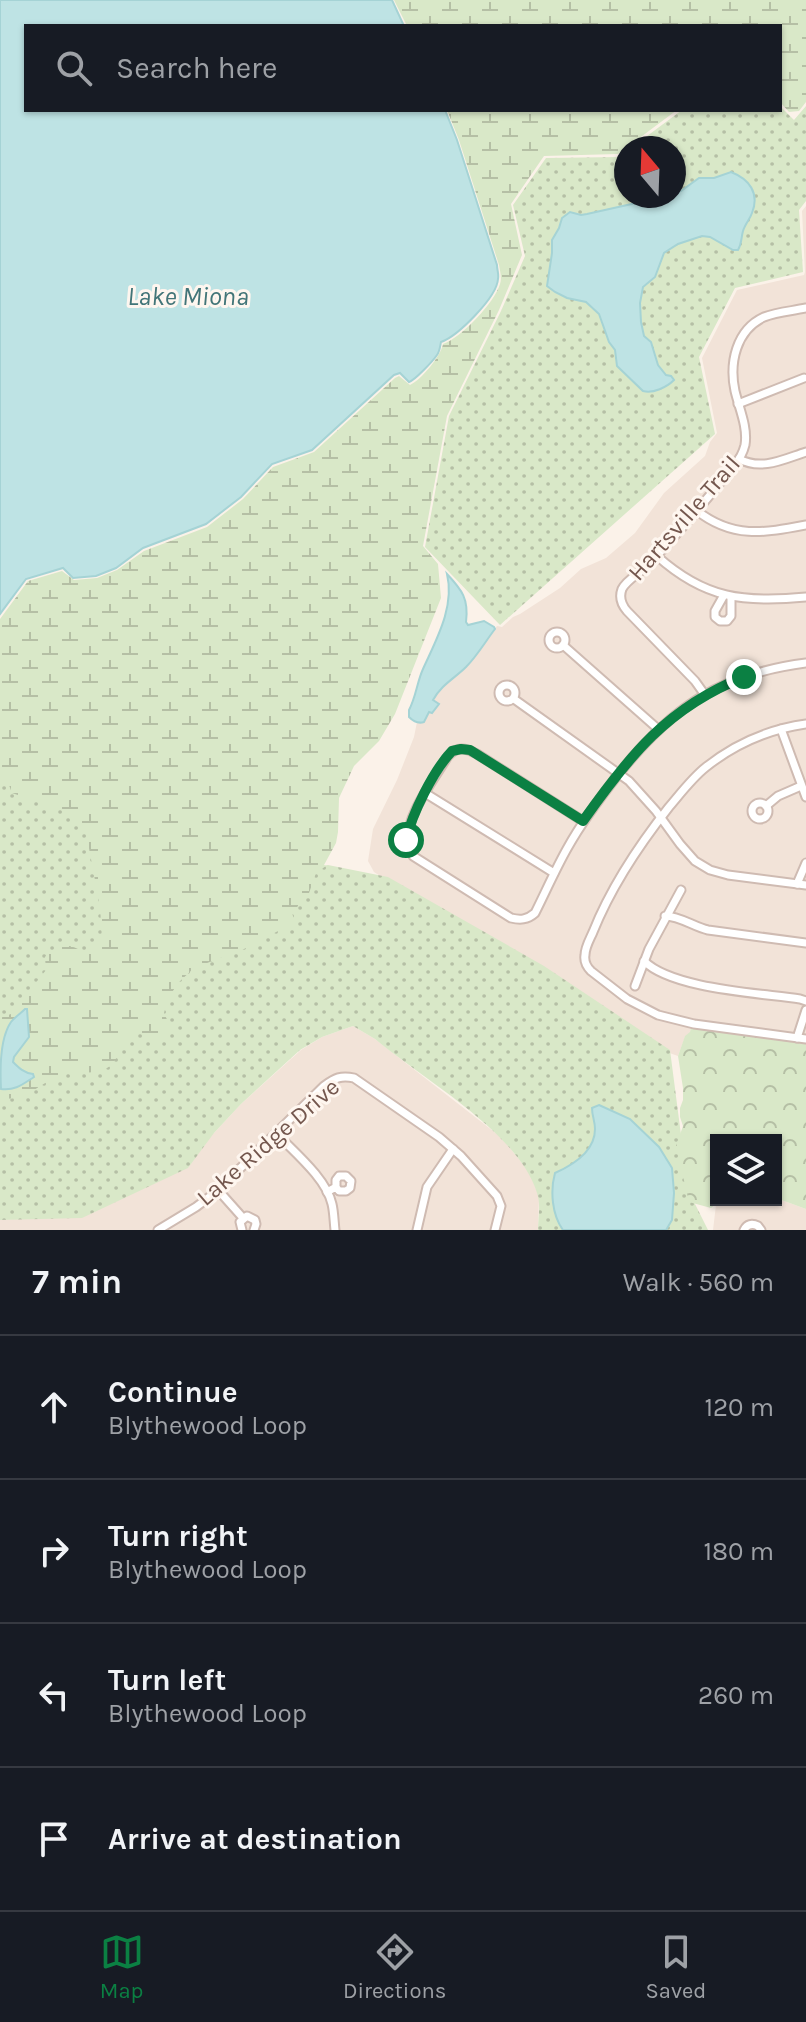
<!DOCTYPE html>
<html lang="en">
<head>
<meta charset="utf-8">
<style>
	body { margin:0; font-family:Karla,sans-serif; background:#242831; color:#f1f3f6 }
	.controls { position:absolute; right:24px; bottom:24px; display:grid; overflow:hidden; border-radius:0px; box-shadow:0 2px 6px #0004 }
	.controls button { width:72px; height:72px; display:grid; place-items:center; padding:0; border:0; border-bottom:2px solid #363941; background:#171b24; color:#f1f3f6; font:40px sans-serif }
	.compass { position:absolute; left:614px; top:136px; width:72px; height:72px; border-radius:50%; background:#171b24; box-shadow:0 2px 6px #0004; rotate:341deg }
	.stop { position:absolute; width:24px; height:24px; margin:-18px; border:6px solid #0b8043; border-radius:50%; background:#fff }
	.stop.end { background:#0b8043; border-color:#fff; box-shadow:0 2px 8px #0008 }
	.list { margin:0; padding:0; list-style:none }
	h2 { display:flex; justify-content:space-between; align-items:center; height:104px; margin:0; padding:0 32px; font-size:34px }
	h2 small { font-size:26px; font-weight:400; color:#9ea1a6 }
	.list li { display:grid; grid-template-columns:52px 1fr auto; gap:24px; align-items:center; box-sizing:border-box; height:144px; padding:0 32px; border-top:2px solid #363941 }
	.list b { display:block; font-size:30px; white-space:nowrap }
	.list p { margin:0; font-size:26px; white-space:nowrap; color:#9ea1a6 }
	.list em { font-size:26px; font-style:normal; color:#9ea1a6 }
	.icon { flex:none; width:44px; height:44px; fill:none; stroke:currentColor; stroke-width:2; stroke-linecap:round; stroke-linejoin:round }
	.map { position:relative; flex:none; width:806px; height:1230px; overflow:hidden }
	.search { position:absolute; background:#171b24; box-shadow:0 2px 6px #0004; left:24px; right:24px; top:24px; height:88px; display:flex; align-items:center; gap:20px; box-sizing:border-box; padding:0 28px; border-radius:0px; color:#9ea1a6; font-size:30px }
	.sheet { height:680px; background:#171b24 }
	nav { display:flex; justify-content:space-around; align-items:center; box-sizing:border-box; height:112px; border-top:2px solid #363941; background:#171b24; font-size:22px; color:#9ea1a6 }
	nav a { display:grid; justify-items:center; gap:4px }
	nav .on { color:#0b8043 }
	.map>svg:first-child { display:block }
	.residential { fill:#f2e3d8 }
	.grass { fill:url(#grass-dots) }
	.wetland { fill:url(#wetland-marsh) }
	.park { fill:url(#park-crowns) }
	.water { fill:#bee3e4; stroke:#a5d3d5; stroke-width:2 }
	.lines { fill:none; stroke-linecap:round; stroke-linejoin:round }
	.street-casing { stroke:#cfbbb2; stroke-width:11 }
	.street { stroke:#fff; stroke-width:7 }
	.route { stroke:#0b8043; stroke-width:10 }
	.labels { text-anchor:middle; dominant-baseline:central; stroke-width:6; stroke-linejoin:round; paint-order:stroke }
	.street-label { font-size:24px; fill:#74574e; stroke:#fef6ef }
	.water-label { font-size:26px; font-style:italic; fill:#427578; stroke:#fef6ef }
</style>
</head>
<body>
<div class="map">
<svg width="806" height="1230" viewBox="0 0 806 1230">
	<defs>
		<pattern id="grass-dots" width="8" height="8" patternUnits="userSpaceOnUse" patternTransform="scale(2)"><rect width="8" height="8" fill="#d9e8c8"/><path d="M2 2h.1M6 6h.1" fill="none" stroke="#b5bfa5" stroke-width="1.8" stroke-linecap="round"/></pattern>
		<pattern id="wetland-marsh" width="20" height="14" patternUnits="userSpaceOnUse" patternTransform="scale(2)"><rect width="20" height="14" fill="#d9e8c8"/><path d="M1 5h8M5 5V1M11 12h8M15 12V8" fill="none" stroke="#b5bfa5"/></pattern>
		<pattern id="park-crowns" width="20" height="18" patternUnits="userSpaceOnUse" patternTransform="scale(2)"><rect width="20" height="18" fill="#d9e8c8"/><path d="M2 6a3 3 0 1 1 6 0M12 15a3 3 0 1 1 6 0" fill="none" stroke="#b5bfa5"/></pattern>
	</defs>
	<rect width="100%" height="100%" fill="#fbf2e9"/>
	<g class="residential">
		<path d="M806 206V1039L692 1024 690 1033 685 1037 678 1056 641 1043 374 872 368 861 373 829 397 780 414 737 417 722 421 723 438 704 433 700 444 685 467 666 497 626 502 627 513 617 520 614 560 588 581 569 606 558 635 533 664 493 705 456 710 442 717 433 702 358 737 290 804 275 805 272 802 211Z"/>
		<path d="M353 1026 375 1039 502 1138 530 1173 539 1197 538 1230H0V1220L12 1219 214 1133 241 1104 301 1050 322 1037Z"/>
		<path d="M776 1198 806 1209V1230H713L716 1205 720 1200H776Z"/>
	</g>
	<g class="grass">
		<path d="M780 106 794 120 806 106V201L799 210 803 272 735 288 699 357 715 434 500 625 425 547 449 416 501 311 525 256 513 205 546 158 619 157 626 152V196H674V148H631L682 110H780Z"/>
		<path d="M0 772 71 774 142 893 328 865 388 877 544 966 670 1050 684 1158 691 1196 708 1230H538C538 1218 541 1204 537 1193 519 1133 424 1080 375 1039L353 1026 322 1037 300 1050 241 1104 214 1133 188 1168 82 1218 0 1220Z"/>
	</g>
	<g class="wetland">
		<path d="M394 0H806V102L799 111 789 112 780 102V26H407Z"/>
		<path d="M447 110H677L618 154 544 156 511 204 522 255 499 310 447 416 423 546 438 564 441 598 395 714 379 741 354 766 339 798 338 832 336 843 324 865 326 866 316 873 309 893 292 913 295 922 244 949 194 968 178 983 167 1000 164 1013 170 1026 165 1038 151 1039 139 1032C114 1041 123 1059 107 1068 95 1075 77 1071 63 1075 37 1083 31 1100 0 1099V1089L27 1074 13 1062 14 1057 29 1037 3 1036 0 1047V1018L11 1014 46 970 45 957C58 944 69 942 84 953L92 952 102 938 100 907 85 827 65 811 12 793 9 785 0 778V619L28 581 62 571 74 580 97 578 117 570 144 551 207 527 243 499 273 467 314 452 395 378 399 376 410 385C421 380 441 356 443 344 461 338 495 302 500 284 502 278 500 271 499 265L459 140Z"/>
	</g>
	<path class="park" d="M692 1023 806 1039V1209L776 1198V1140H716V1200H720L711 1208 689 1202 676 1146 683 1126 680 1117V1108L683 1100V1088L678 1056 685 1036 690 1032Z"/>
	<g class="water">
		<path d="M0 0H392L404 26H26V110H445L457 140 497 265C497 270 499 274 498 279 497 297 458 336 441 342 440 346 440 351 437 355 433 361 415 380 409 382L400 373 394 375 312 450 272 464 241 497 206 524 143 548 116 568 96 576 73 578 63 568 26 579 0 614Z"/>
		<path d="M731 172C749 179 760 193 752 213 750 219 745 224 743 231 741 238 742 243 738 250H733L710 237 702 236 678 244 664 253 655 277 643 287 640 303 641 322 644 336 651 342 658 365 666 375 671 376 674 380C667 387 653 394 643 391L617 366 615 350 609 342 599 314 586 302 567 298 555 292 547 286 552 253V240L559 228 562 218 570 212 581 215 587 214 645 201 651 196H674V191H681L699 178H714Z"/>
		<path d="M447 574C462 590 469 599 466 622L468 625 484 621 494 627 495 629C485 642 477 656 466 667 455 678 441 685 433 700L439 704 432 713 429 712 424 722C418 724 413 721 409 717V710C416 697 417 682 423 669 436 640 455 607 447 574Z"/>
		<path d="M25 1009H27L29 1037 14 1057 13 1062C19 1068 24 1073 33 1074L34 1077C23 1084 15 1091 1 1089 0 1070 0 1038 11 1022 15 1017 21 1013 25 1009Z"/>
		<path d="M599 1105 630 1119 659 1147 672 1168 674 1193 672 1220 666 1230H563C552 1215 550 1191 555 1173 573 1165 595 1152 595 1129 595 1121 592 1116 592 1108Z"/>
	</g>
	<g class="lines">
		<g class="street-casing">
			<g id="street">
				<path d="M738 404 804 378"/>
				<path d="M739 459C762 471 784 459 806 452"/>
				<path d="M696 510C732 539 764 533 806 525"/>
				<path d="M657 556C705 599 744 603 806 597"/>
				<path d="M724 595 715 611V617L720 621H727L731 616V597"/>
				<circle cx="557" cy="640" r="8"/>
				<path d="M563 645 658 729"/>
				<circle cx="507" cy="693" r="8"/>
				<path d="M705 695 695 681 627 611C621 604 619 597 622 589 627 579 642 572 649 564 679 533 707 499 734 466 739 460 743 453 745 445 748 427 739 408 735 391 729 363 736 330 764 317 777 312 792 311 806 308"/>
				<path d="M514 699 629 781 656 811 680 844 695 861 710 870 728 875 806 885"/>
				<path d="M806 724C770 729 735 744 706 767 692 778 681 793 669 807 639 845 611 887 593 932 590 939 585 947 585 955 584 961 587 967 591 971L627 999 658 1015 694 1024 806 1039"/>
				<path d="M781 729 806 797"/>
				<path d="M425 793 554 873"/>
				<circle cx="760" cy="811" r="8"/>
				<path d="M766 806 778 796 801 786"/>
				<path d="M583 821 477 754C466 748 457 746 448 756 433 781 405 816 407 846L413 856 511 918C520 920 527 920 535 913 546 891 556 868 568 847 582 822 599 799 617 776 670 709 719 674 806 663"/>
				<path d="M797 884 806 863"/>
				<path d="M665 916C680 916 694 927 708 930L806 943"/>
				<path d="M644 961C672 989 760 993 800 999L806 1001"/>
				<path d="M635 986 649 949 681 890"/>
				<path d="M797 1038 806 1010"/>
				<path d="M276 1133C294 1152 326 1178 332 1204 334 1212 334 1222 335 1230"/>
				<path d="M218 1190 243 1218"/>
				<path d="M327 1192 336 1187V1180L339 1176H346L351 1181 350 1188 346 1191H339L336 1187"/>
				<path d="M158 1230 196 1207 216 1192 324 1086C335 1078 341 1075 354 1078L439 1137 461 1156 497 1196 501 1206 495 1230"/>
				<path d="M242 1230 240 1222 247 1216 255 1220 256 1224 254 1230"/>
				<path d="M417 1230 427 1187 453 1149"/>
				<path d="M744 1230C747 1224 752 1223 758 1226L761 1230"/>
			</g>
		</g>
		<use href="#street" class="street"/>
	</g>
	<g class="lines">
		<path class="route" d="M406 840C412 814 433 771 452 751L461 749 470 750 583 821C629 756 668 707 744 677"/>
	</g>
	<g class="labels">
		<g class="street-label">
			<text transform="translate(684 518) rotate(-49)">Hartsville Trail</text>
			<text transform="translate(268 1142) rotate(-41)">Lake Ridge Drive</text>
		</g>
		<g class="water-label">
			<text x="188" y="296">Lake Miona</text>
		</g>
	</g>
</svg>
<div class="controls">
<button><svg class="icon" aria-label="layers" viewBox="0 0 24 24"><path d="M12 4l9 5-9 5-9-5zM3 14l9 5 9-5"/></svg></button>
</div>
<svg class="compass" viewBox="-18 -18 36 36"><path d="M0-13l5 13h-10z" fill="#e53935"/><path d="M0 13l5-13h-10z" fill="#9ea1a6"/></svg>
<div class="stop" style="left:406px;top:840px"></div>
<div class="stop end" style="left:744px;top:677px"></div>
<div class="search"><svg class="icon" aria-label="search" viewBox="0 0 24 24"><circle cx="10" cy="10" r="6"/><path d="M15 15l6 6"/></svg>Search here</div>
</div>
<section class="sheet">
<h2>7 min<small>Walk · 560 m</small></h2>
<ul class="list">
<li><svg class="icon" aria-label="ahead" viewBox="0 0 24 24"><path d="M12 20V5M6 11l6-6 6 6"/></svg><div><b>Continue</b><p>Blythewood Loop</p></div><em>120 m</em></li>
<li><svg class="icon" aria-label="right" viewBox="0 0 24 24"><path d="M7 20v-9h11M14 6l5 5-5 5"/></svg><div><b>Turn right</b><p>Blythewood Loop</p></div><em>180 m</em></li>
<li><svg class="icon" aria-label="left" viewBox="0 0 24 24"><path d="M17 20v-9H6M10 6l-5 5 5 5"/></svg><div><b>Turn left</b><p>Blythewood Loop</p></div><em>260 m</em></li>
<li><svg class="icon" aria-label="arrive" viewBox="0 0 24 24"><path d="M6 21V4h12l-3 4 3 4H6"/></svg><div><b>Arrive at destination</b></div></li>
</ul>
</section>
<nav>
<a class="on"><svg class="icon" aria-label="map" viewBox="0 0 24 24"><path d="M3 6l6-2 6 2 6-2v14l-6 2-6-2-6 2zM9 4v14M15 6v14"/></svg>Map</a>
<a><svg class="icon" aria-label="directions" viewBox="0 0 24 24"><path d="M12 3l9 9-9 9-9-9zM9 14v-3h6M13 9l2 2-2 2"/></svg>Directions</a>
<a><svg class="icon" aria-label="saved" viewBox="0 0 24 24"><path d="M7 4h10v16l-5-4-5 4z"/></svg>Saved</a>
</nav>
</body>
</html>
